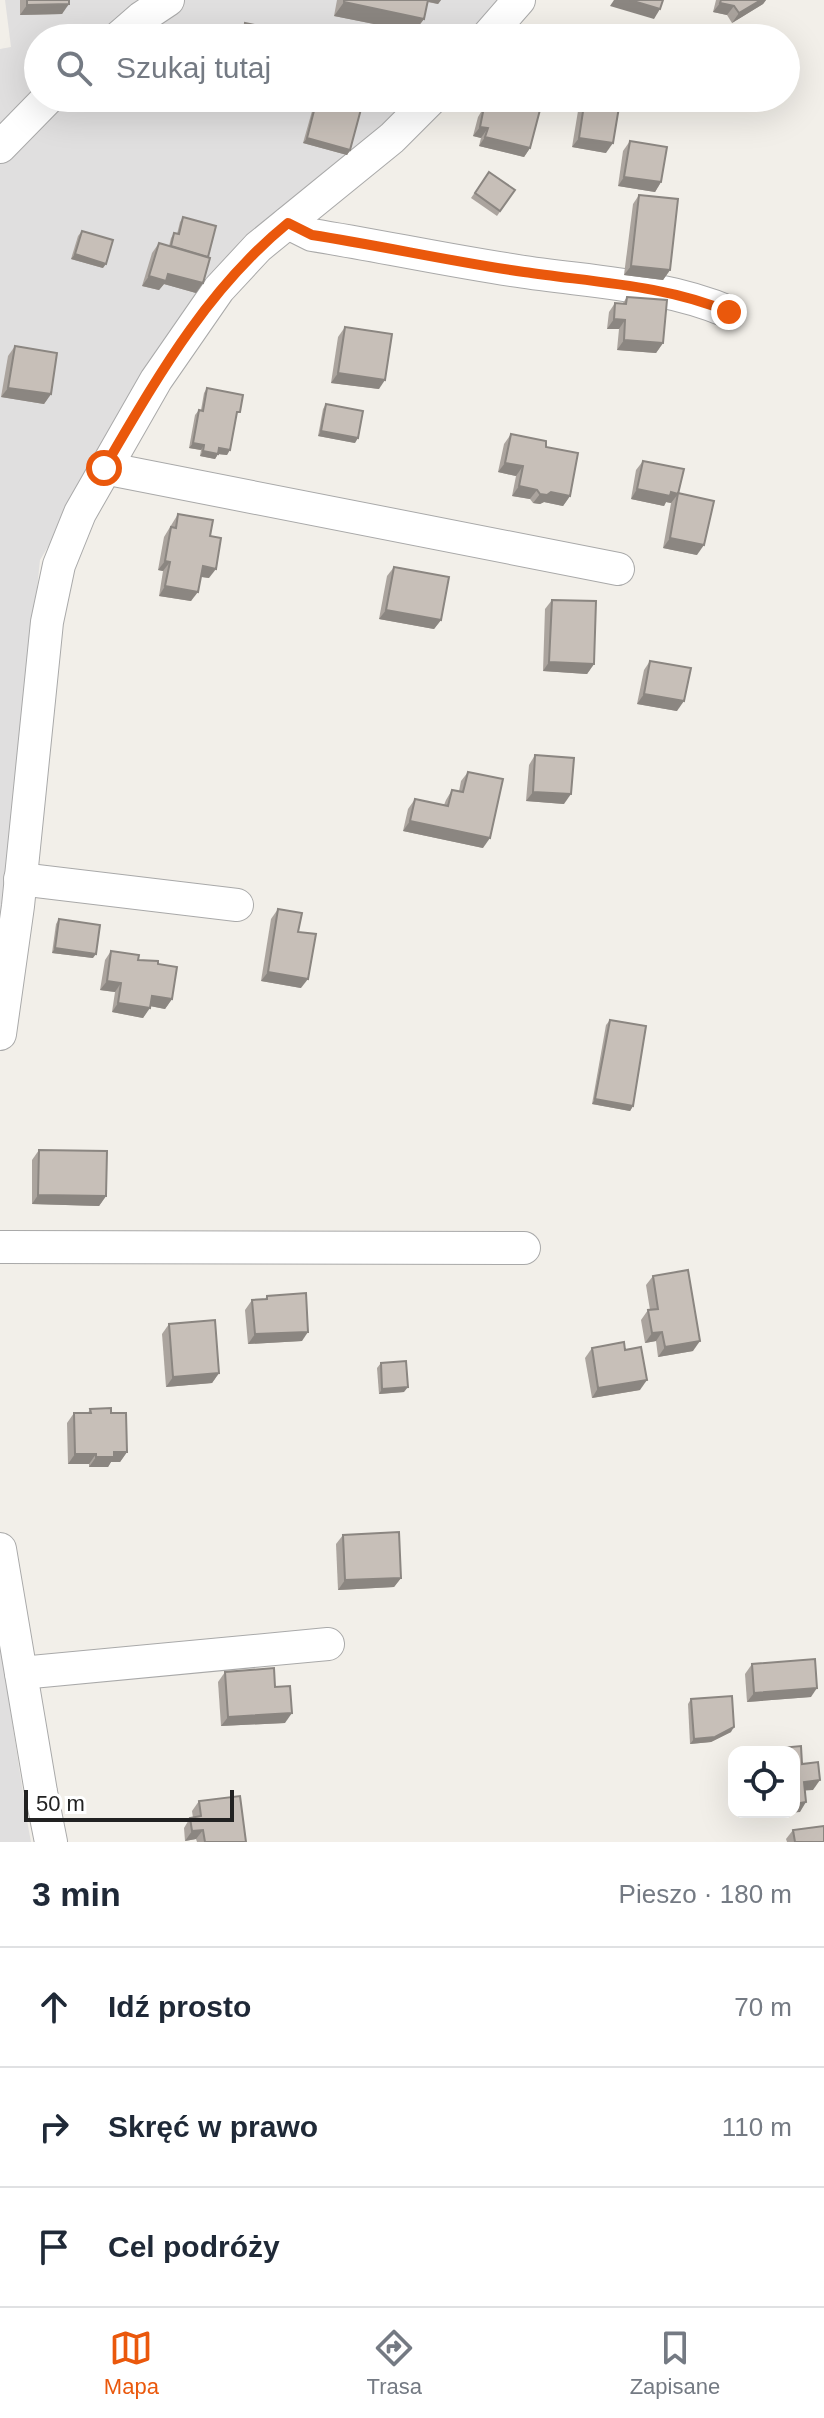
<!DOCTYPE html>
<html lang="pl">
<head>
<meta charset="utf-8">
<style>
	body { margin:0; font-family:Arial,sans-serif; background:#f2f2f3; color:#1f2937 }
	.controls { position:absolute; right:24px; bottom:24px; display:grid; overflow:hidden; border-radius:16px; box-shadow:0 8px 32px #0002 }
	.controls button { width:72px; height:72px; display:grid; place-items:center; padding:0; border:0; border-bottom:2px solid #e0e1e3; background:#fff; color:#1f2937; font:40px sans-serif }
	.scale { position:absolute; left:24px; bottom:20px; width:210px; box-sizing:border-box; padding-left:8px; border:4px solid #222; border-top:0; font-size:22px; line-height:28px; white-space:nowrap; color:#222; -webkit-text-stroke:6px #fff; paint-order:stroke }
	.stop { position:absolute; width:24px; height:24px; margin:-18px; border:6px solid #ea580c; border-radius:50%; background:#fff }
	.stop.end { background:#ea580c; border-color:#fff; box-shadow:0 2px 8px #0008 }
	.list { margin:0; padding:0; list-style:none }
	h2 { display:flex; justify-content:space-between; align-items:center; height:104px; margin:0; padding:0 32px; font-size:34px }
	h2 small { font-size:26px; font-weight:400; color:#747a83 }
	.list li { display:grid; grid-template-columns:52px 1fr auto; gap:24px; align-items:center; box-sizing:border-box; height:120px; padding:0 32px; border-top:2px solid #e0e1e3 }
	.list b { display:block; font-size:30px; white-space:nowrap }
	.list em { font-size:26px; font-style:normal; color:#747a83 }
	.icon { flex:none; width:44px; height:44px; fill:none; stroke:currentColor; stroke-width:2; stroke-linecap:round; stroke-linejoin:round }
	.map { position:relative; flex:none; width:824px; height:1842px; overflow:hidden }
	.search { position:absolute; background:#fff; box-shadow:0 8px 32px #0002; left:24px; right:24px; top:24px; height:88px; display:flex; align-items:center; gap:20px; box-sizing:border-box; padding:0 28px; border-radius:44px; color:#747a83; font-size:30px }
	.sheet { height:464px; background:#fff }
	nav { display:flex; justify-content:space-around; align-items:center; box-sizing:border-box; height:112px; border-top:2px solid #e0e1e3; background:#fff; font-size:22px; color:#747a83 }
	nav a { display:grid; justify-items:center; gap:4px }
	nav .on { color:#ea580c }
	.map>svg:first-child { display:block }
	.residential { fill:#e0dfdf }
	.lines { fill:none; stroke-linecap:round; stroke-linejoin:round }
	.minor-casing { stroke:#a9a9a9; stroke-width:34 }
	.minor { stroke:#fff; stroke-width:32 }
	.wall { fill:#aba49e }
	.shaded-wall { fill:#8b8681 }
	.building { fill:#c7bfb8; stroke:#8b8681; stroke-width:2 }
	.route { stroke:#ea580c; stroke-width:10 }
</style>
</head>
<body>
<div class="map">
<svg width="824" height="1842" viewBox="0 0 824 1842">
	<rect width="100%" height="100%" fill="#f2efe9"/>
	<g class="residential">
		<path d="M5 0H504L476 38H38V98H420L179 328 40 560 2 938H0V49L11 47Z"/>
		<path d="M0 1641 28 1826 31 1842H0Z"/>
	</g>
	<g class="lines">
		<g class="minor-casing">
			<g id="minor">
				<path d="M118 38 141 18 168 0"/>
				<path d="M486 38 519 0"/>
				<path d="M0 147 48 98"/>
				<path d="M288 223 312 235C381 246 449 261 518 271 588 282 664 284 729 312"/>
				<path d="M104 468 618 569"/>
				<path d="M20 879 237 905"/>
				<path d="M0 1034 18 906 47 622 59 565 80 513 156 380 219 289 258 247 392 138 432 98"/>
				<path d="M0 1247 524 1248"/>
				<path d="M0 1549 41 1792 51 1842"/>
				<path d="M21 1673 328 1644"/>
			</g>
		</g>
		<use href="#minor" class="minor"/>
	</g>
	<g class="wall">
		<path d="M20 0H69L62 14 20 15Z"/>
		<path d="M337 0H441L438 4 427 2 424 19 414 32 334 16Z"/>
		<path d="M716 0H766L763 4 732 23 727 15 713 12Z"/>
		<path d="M245 23 292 38H238L239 33Z"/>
		<path d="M322 98H364L350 150 347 155 303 143 314 104 317 99 322 100Z"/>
		<path d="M494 98H506L530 148 524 157 479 146 481 138 473 136 478 117 484 107 488 108Z"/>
		<path d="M584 98H600L606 153 572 147 579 105Z"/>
		<path d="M630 141 661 182 655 192 618 186 623 151Z"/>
		<path d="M489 172 515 190 497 216 471 198Z"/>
		<path d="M639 195 670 270 663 280 624 275 633 204Z"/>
		<path d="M183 217 208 257 203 283 196 293 164 284 159 290 142 286 152 253 159 243 169 246 171 238 174 233 177 234 180 222Z"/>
		<path d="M82 231 103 268 71 259 78 236Z"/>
		<path d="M627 297 663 343 656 353 617 350 619 329H607L609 312 615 303H623Z"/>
		<path d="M345 327 379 389 331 383 338 337Z"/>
		<path d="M15 346 51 394 44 404 1 397 8 356Z"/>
		<path d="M207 388 236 417 227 455 218 454 215 459 200 456 201 450 189 448 195 415 199 410H201L204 393Z"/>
		<path d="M326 404 355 443 318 436 323 409Z"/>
		<path d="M511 434 546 447 570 496 563 506 544 502 540 504 533 503 530 499 512 496 516 476 498 472 504 444Z"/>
		<path d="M643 461 678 493 697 555 663 548 671 503 666 502 664 506 631 499 636 470Z"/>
		<path d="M178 514 210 536 209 578 201 577 191 601 159 596 163 571 158 570 164 537Z"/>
		<path d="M394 567 441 620 434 629 379 619 387 576Z"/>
		<path d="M552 600 594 664 587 674 543 671 545 609Z"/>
		<path d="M650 661 677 711 637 704 644 670Z"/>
		<path d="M535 755 564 804 526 801 529 765Z"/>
		<path d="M468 772 483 848 403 831 408 809 415 799 444 805 446 800 452 790 459 791 461 781Z"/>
		<path d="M278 909 298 932 301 988 261 981 271 919Z"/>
		<path d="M59 919 93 958 52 953 56 924Z"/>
		<path d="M111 951 138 960 158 964 172 999 165 1009 150 1006 143 1018 112 1012 115 992 100 990 105 960Z"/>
		<path d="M610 1020 633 1106 630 1111 592 1104 606 1025Z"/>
		<path d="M39 1150 106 1196 99 1206 32 1204V1160Z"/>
		<path d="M653 1276 693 1351 658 1357 656 1341 645 1343 641 1320 648 1310H650L646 1285Z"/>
		<path d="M267 1296 302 1341 248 1344 245 1310 252 1300 265 1299Z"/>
		<path d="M169 1324 219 1373 212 1383 166 1387 162 1334Z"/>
		<path d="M592 1348 625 1350 640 1390 592 1398 585 1358Z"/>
		<path d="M381 1363 404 1392 379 1394 377 1368Z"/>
		<path d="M90 1409 111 1413 127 1452 120 1462H111L108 1467H89V1464H68L67 1423 74 1413H88Z"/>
		<path d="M343 1535 401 1578 394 1587 338 1590 336 1544Z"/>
		<path d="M752 1664 811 1697 747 1702 745 1674Z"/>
		<path d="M225 1672 285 1723 221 1726 218 1682Z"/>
		<path d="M691 1699 731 1732 711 1742 690 1744 688 1704Z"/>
		<path d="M199 1801 246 1842H197L196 1839 185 1841 184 1828 190 1818H193L192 1811Z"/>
		<path d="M793 1830 824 1842H787L786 1839Z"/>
	</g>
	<g class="shaded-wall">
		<path d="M421 0H441L438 4Z"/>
		<path d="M614 0H630L660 9 654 19 610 6Z"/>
		<path d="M761 0H766L763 4 732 23 739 13Z"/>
		<path d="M344 2 424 19 414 32 334 16Z"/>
		<path d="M720 3 734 6 727 15 713 12Z"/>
		<path d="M69 4 62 14 20 15 27 5Z"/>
		<path d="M480 127 488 128 481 138 473 136Z"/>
		<path d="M485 137 530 148 524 157 479 146Z"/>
		<path d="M307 138 350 150 347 155 303 143Z"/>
		<path d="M579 138 613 143 606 153 572 147Z"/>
		<path d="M624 177 661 182 655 192 618 186Z"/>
		<path d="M75 254 106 264 103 268 71 259Z"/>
		<path d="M631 266 670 270 663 280 624 275Z"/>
		<path d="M168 274 203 283 196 293 164 284 159 290 142 286 149 276Z"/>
		<path d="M614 319 625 320 619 329H607Z"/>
		<path d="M624 340 663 343 656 353 617 350Z"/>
		<path d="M338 373 385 380 379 389 331 383Z"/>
		<path d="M8 388 51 394 44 404 1 397Z"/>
		<path d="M321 431 358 438 355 443 318 436Z"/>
		<path d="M193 443 204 445 201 450 189 448Z"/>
		<path d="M219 448 230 450 227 455 218 454 215 459 200 456 203 451Z"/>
		<path d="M505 463 523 466 516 476 498 472Z"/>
		<path d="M519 486 537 490 530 499 512 496Z"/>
		<path d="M637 489 671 492 678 494 671 503 666 502 664 506 631 499Z"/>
		<path d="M551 492 570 496 563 506 544 502 540 504 533 503 540 494Z"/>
		<path d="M670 538 704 545 697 555 663 548Z"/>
		<path d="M165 561 170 562 163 571 158 570Z"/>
		<path d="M203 566 216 569 209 578 196 576Z"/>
		<path d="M165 586 198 592 191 601 159 596Z"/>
		<path d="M386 610 441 620 434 629 379 619Z"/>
		<path d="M549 662 594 664 587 674 543 671Z"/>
		<path d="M644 694 684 701 677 711 637 704Z"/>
		<path d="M533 792 571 794 564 804 526 801Z"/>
		<path d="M410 821 490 838 483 848 403 831Z"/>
		<path d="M55 948 96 954 93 958 52 953Z"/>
		<path d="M268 972 308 979 301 988 261 981Z"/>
		<path d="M107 981 121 983 115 992 100 990Z"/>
		<path d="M152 996 172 999 165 1009 145 1005Z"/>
		<path d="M118 1003 150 1008 143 1018 112 1012Z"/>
		<path d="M595 1099 633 1106 630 1111 592 1104Z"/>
		<path d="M38 1195 106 1196 99 1206 32 1204Z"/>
		<path d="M308 1332 302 1341 248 1344 255 1334Z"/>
		<path d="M662 1332 656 1341 645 1343 652 1333Z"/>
		<path d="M700 1341 693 1351 658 1357 665 1347Z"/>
		<path d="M219 1373 212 1383 166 1387 173 1377Z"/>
		<path d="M647 1380 640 1390 592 1398 598 1388Z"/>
		<path d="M408 1387 404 1392 379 1394 382 1389Z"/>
		<path d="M114 1452H127L120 1462H111L108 1467H89L96 1457Z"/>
		<path d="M75 1454H96L89 1464H68Z"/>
		<path d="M401 1578 394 1587 338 1590 345 1580Z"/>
		<path d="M817 1688 811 1697 747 1702 754 1693Z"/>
		<path d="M292 1713 285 1723 221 1726 228 1717Z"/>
		<path d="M734 1727 731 1732 711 1742 690 1744 694 1739Z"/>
		<path d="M820 1780 813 1790 798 1791 804 1782Z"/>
		<path d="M806 1802 800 1812 759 1816 762 1812H794V1804Z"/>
		<path d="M203 1830 196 1839 185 1841 192 1831Z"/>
	</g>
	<g class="building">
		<path d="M27 0H69V4L27 5Z"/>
		<path d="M344 0H428L424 19 344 2Z"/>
		<path d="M630 0H663L660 9Z"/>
		<path d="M721 0H761L739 13 734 6 720 3Z"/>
		<path d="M245 23 293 33 292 38H243Z"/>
		<path d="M325 98H364L350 150 307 138 317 99 324 101Z"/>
		<path d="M495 98H506L541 106 530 148 485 137 488 128 480 127 484 107 492 109Z"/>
		<path d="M585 98H600L620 101 613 143 579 138Z"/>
		<path d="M630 141 667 147 661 182 624 177Z"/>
		<path d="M489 172 515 190 500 211 475 193Z"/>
		<path d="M639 195 678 199 670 270 631 266Z"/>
		<path d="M183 217 216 226 208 257 171 246 174 233 179 234Z"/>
		<path d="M82 231 113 240 106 264 75 254Z"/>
		<path d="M159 243 210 258 203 283 168 274 166 281 149 276Z"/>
		<path d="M627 297 667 300 663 343 624 340 625 320 614 319 615 303 626 304Z"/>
		<path d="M345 327 392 334 385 380 338 373Z"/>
		<path d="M15 346 57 353 51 394 8 388Z"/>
		<path d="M207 388 243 395 240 412H237L230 450 219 448 218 454 203 451 204 445 193 443 199 410 203 411Z"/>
		<path d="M326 404 363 411 358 438 321 431Z"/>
		<path d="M511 434 546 441V447L578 453 570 496 551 492 547 495 540 494 537 490 519 486 523 466 505 463Z"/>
		<path d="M643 461 684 469 678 494 671 492 670 496 637 489Z"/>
		<path d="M678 493 714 501 704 545 670 538Z"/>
		<path d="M178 514 213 520 210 536 221 538 216 569 203 566 198 592 165 586 170 562 165 561 171 527 176 528Z"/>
		<path d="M394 567 449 577 441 620 386 610Z"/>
		<path d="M552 600 596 601 594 664 549 662Z"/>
		<path d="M650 661 691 668 684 701 644 694Z"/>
		<path d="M535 755 574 758 571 794 533 792Z"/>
		<path d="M468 772 503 779 490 838 410 821 415 799 448 806 452 790 463 792Z"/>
		<path d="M278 909 302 913 298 932 316 934 308 979 268 972Z"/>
		<path d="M59 919 100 925 96 954 55 948Z"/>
		<path d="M111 951 139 955 138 960 158 961V964L177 967 172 999 152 996 150 1008 118 1003 121 983 107 981Z"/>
		<path d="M610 1020 646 1026 633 1106 595 1099Z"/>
		<path d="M39 1150 107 1151 106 1196 38 1195Z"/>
		<path d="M688 1270 700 1341 665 1347 662 1332 652 1333 648 1310 658 1309 653 1276Z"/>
		<path d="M306 1293 308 1332 255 1334 252 1300 267 1299V1296Z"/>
		<path d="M215 1320 219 1373 173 1377 169 1324Z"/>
		<path d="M624 1342 625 1350 641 1347 647 1380 598 1388 592 1348Z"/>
		<path d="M406 1361 408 1387 382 1389 381 1363Z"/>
		<path d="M111 1408V1413H126L127 1452H114V1457H96V1454H75L74 1413H91L90 1409Z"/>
		<path d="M399 1532 401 1578 345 1580 343 1535Z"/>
		<path d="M815 1659 817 1688 754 1693 752 1664Z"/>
		<path d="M274 1668 275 1687 290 1686 292 1713 228 1717 225 1672Z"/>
		<path d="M732 1696 734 1727 715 1737 694 1739 691 1699Z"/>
		<path d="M801 1746 802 1764 818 1762 820 1780 804 1782 806 1802 794 1804V1752H761L760 1750Z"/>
		<path d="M240 1796 246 1842H205L203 1830 192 1831 190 1818 201 1816 199 1801Z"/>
		<path d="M824 1826V1842H795L793 1830Z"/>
	</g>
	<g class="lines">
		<path class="route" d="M104 468C157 378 206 290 288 223L312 235C383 246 453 262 524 272 591 282 666 285 729 312"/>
	</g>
</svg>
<div class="controls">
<button><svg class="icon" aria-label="locate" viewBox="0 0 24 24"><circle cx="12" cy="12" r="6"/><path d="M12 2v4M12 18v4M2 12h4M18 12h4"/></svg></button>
</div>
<div class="scale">50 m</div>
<div class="stop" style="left:104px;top:468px"></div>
<div class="stop end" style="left:729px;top:312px"></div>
<div class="search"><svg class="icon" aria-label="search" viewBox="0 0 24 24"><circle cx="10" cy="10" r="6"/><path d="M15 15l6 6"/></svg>Szukaj tutaj</div>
</div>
<section class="sheet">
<h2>3 min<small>Pieszo · 180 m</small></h2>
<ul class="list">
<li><svg class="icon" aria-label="ahead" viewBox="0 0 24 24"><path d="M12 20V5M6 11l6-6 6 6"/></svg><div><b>Idź prosto</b></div><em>70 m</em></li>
<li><svg class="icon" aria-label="right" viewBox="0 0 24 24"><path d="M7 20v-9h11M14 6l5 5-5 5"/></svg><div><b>Skręć w prawo</b></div><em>110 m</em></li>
<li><svg class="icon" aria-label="arrive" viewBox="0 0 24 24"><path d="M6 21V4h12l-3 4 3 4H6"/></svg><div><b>Cel podróży</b></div></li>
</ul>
</section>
<nav>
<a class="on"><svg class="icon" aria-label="map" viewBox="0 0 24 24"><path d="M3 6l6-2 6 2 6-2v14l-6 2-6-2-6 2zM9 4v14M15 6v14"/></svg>Mapa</a>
<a><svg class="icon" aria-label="directions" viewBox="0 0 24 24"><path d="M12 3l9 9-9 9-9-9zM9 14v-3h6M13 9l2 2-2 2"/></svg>Trasa</a>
<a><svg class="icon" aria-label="saved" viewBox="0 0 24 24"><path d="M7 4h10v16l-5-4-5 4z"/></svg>Zapisane</a>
</nav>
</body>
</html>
